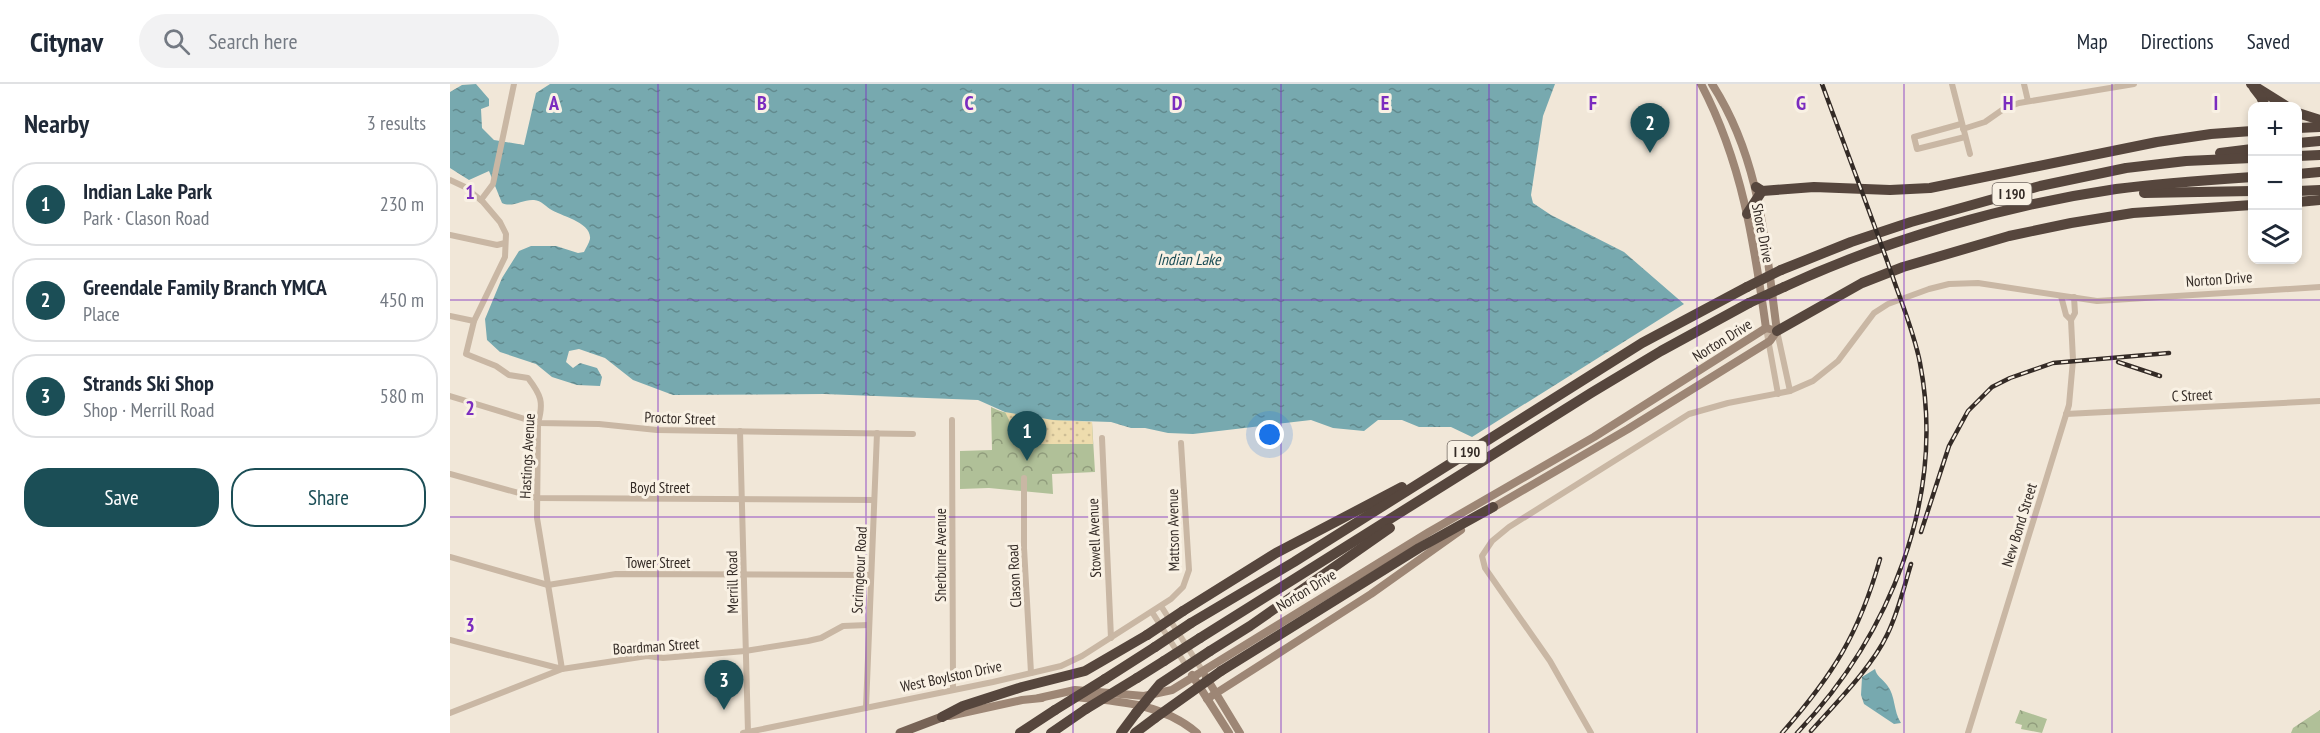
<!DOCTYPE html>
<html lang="en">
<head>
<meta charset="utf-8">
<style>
	body { margin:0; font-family:"PT Sans Narrow",sans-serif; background:#f2f2f3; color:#1f2937 }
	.controls { position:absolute; right:18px; top:18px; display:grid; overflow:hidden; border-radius:12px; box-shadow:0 3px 9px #0003 }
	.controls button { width:54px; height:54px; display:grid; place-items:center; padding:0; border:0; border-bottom:2px solid #e0e1e3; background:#fff; color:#1f2937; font:30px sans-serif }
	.you { position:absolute; left:820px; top:351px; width:21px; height:21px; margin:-15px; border:4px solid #fff; border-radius:50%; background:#1a73e8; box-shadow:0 0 0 9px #1a73e833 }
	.badge { display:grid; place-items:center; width:39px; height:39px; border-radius:50%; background:#1b4e56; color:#fff; font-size:20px; font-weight:700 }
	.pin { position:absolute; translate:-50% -50px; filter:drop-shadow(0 2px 3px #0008) }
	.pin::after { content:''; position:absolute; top:32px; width:21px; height:18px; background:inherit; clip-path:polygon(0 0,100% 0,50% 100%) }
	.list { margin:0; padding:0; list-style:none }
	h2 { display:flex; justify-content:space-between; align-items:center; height:78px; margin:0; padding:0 24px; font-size:26px }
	h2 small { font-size:20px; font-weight:400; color:#747a83 }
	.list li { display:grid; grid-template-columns:39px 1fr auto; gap:18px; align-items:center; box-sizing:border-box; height:84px; margin:0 12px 12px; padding:0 12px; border:2px solid #e0e1e3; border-radius:24px }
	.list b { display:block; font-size:22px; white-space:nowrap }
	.list p { margin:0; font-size:20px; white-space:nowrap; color:#747a83 }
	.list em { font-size:20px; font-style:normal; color:#747a83 }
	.actions { display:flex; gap:12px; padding:18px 24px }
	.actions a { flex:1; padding:14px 0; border:2px solid #1b4e56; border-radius:24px; text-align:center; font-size:21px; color:#1b4e56 }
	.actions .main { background:#1b4e56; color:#fff }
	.icon { flex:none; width:33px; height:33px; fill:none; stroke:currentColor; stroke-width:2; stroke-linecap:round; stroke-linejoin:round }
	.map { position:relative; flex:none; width:1870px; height:649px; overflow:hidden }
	header { display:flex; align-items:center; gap:36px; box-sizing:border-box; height:84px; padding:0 30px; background:#fff; border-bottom:2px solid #e0e1e3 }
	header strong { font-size:28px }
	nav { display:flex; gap:33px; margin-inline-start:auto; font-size:21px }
	.search { width:420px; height:54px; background:#f2f2f3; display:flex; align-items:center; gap:15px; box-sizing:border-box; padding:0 21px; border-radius:33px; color:#747a83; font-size:22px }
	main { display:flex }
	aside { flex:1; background:#fff }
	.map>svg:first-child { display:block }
	.forest { fill:url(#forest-crowns) }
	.sand { fill:url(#sand-dots) }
	.water { fill:url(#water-ripples) }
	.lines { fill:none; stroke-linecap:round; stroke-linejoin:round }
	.street { stroke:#c9b7a4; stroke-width:6 }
	.secondary { stroke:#9d8675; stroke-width:8 }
	.primary { stroke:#776356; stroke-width:9 }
	.highway { stroke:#56463d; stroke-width:10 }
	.rail-casing { stroke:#342b26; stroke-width:4.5 }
	.rail { stroke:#f9f1e4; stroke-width:2; stroke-dasharray:7; stroke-linecap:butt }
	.highway-bridge { stroke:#56463d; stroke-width:10 }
	.grid { fill:none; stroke:#7b2cbf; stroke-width:1.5; stroke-opacity:0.55 }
	.labels { text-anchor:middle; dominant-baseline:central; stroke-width:6; stroke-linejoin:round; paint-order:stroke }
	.shield { fill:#f9f1e4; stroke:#6f665f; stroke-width:1.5 }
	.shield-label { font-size:14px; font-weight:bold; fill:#342b26 }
	.street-label { font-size:15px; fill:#342b26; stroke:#f9f1e4 }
	.water-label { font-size:16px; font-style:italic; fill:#1b4e56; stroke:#f9f1e4 }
	.grid-label { font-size:20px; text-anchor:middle; font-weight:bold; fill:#7b2cbf; stroke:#f9f1e4; stroke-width:6; stroke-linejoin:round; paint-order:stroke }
</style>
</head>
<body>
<header>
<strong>Citynav</strong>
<div class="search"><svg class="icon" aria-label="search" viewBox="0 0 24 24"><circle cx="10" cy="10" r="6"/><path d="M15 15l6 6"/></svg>Search here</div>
<nav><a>Map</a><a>Directions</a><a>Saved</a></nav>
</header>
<main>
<aside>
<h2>Nearby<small>3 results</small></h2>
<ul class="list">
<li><span class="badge">1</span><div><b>Indian Lake Park</b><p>Park · Clason Road</p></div><em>230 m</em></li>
<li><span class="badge">2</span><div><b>Greendale Family Branch YMCA</b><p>Place</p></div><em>450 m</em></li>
<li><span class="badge">3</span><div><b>Strands Ski Shop</b><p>Shop · Merrill Road</p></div><em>580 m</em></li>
</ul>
<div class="actions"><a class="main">Save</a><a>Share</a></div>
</aside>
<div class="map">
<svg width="1870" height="649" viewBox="0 0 1870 649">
	<defs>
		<pattern id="forest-crowns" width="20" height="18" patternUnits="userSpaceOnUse" patternTransform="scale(1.5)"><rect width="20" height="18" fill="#b0c098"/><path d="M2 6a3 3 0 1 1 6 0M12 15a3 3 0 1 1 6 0" fill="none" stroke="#909c7c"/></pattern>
		<pattern id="sand-dots" width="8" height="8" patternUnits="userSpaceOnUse" patternTransform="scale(1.5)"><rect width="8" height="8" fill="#eedcad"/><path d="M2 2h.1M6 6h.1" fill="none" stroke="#cdbd95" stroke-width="1.8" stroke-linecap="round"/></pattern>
		<pattern id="water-ripples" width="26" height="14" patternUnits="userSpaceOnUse" patternTransform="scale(1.5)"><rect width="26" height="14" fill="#77a9af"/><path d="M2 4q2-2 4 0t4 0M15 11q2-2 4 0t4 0" fill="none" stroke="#628a8e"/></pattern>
	</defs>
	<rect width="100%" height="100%" fill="#f1e7d8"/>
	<g class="forest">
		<path d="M541 323C563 335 616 337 642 338L645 388 602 390 603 410 539 404 510 405V367L542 366Z"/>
		<path d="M1570 626 1597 635 1592 649 1571 645 1572 641 1565 639Z"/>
		<path d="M1870 626V649H1841L1843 644Z"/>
	</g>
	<path class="sand" d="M555 328 603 336 642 338 643 360H571Z"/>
	<g class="water">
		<path d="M26 0 39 15V22L31 25 32 44 44 56 74 61 86 9 100 0H1105L1093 32 1081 111 1083 119 1101 131 1174 168 1234 220 1022 353 1001 343H969L952 336H928L914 347 883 344 861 336 743 350 718 349 695 344H681L661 338 603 336 555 328 528 316 374 310 223 311 183 296 155 274 129 265 119 267 116 278 123 284 130 279 147 284 152 293 150 302 127 301 102 293 86 280 50 268 37 256 35 235 52 194 69 167 81 162H106L128 169 134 168C136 164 139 159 140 155 142 138 110 132 100 125 94 121 92 117 84 116 73 115 62 124 52 119L39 87 19 96 0 84V8L12 1Z"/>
		<path d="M1425 585C1427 593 1432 594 1437 601 1446 612 1443 627 1451 639L1444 640 1414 620 1411 611 1412 593Z"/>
	</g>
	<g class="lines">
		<g class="street">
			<path d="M1502 0 1520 70"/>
			<path d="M1574 0 1578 17"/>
			<path d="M1511 40 1464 53 1467 65 1515 53"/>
			<path d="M1513 45 1535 38 1555 24 1569 19 1684 0"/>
			<path d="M0 96 15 103 33 118 50 138 56 150 55 173 24 237 16 270 46 282 59 291 78 294C91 311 94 318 88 339L87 434 112 585 0 556"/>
			<path d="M31 116 43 100 64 0"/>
			<path d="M0 151 47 161 55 159"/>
			<path d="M1611 212 1616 231 1621 236"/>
			<path d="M0 232 24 237"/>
			<path d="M1316 244 1328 310"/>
			<path d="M1327 247 1340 307"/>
			<path d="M0 312 88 339 149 340 207 346 463 350"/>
			<path d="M1616 330 1870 317"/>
			<path d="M502 336 503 605"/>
			<path d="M290 347 298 648"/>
			<path d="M652 354 661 554"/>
			<path d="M0 390 87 414 424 416"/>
			<path d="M574 394V464L581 589"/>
			<path d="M0 473 98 501 166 490 421 491"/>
			<path d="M711 522 752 586"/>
			<path d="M702 528 737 583"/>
			<path d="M416 624 427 349"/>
			<path d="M0 629 112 585 197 572 213 574 295 567 358 557 371 554 393 542 418 541"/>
			<path d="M293 649 543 598 611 582 632 572 721 515 733 503 739 486 731 359"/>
			<path d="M1141 649 1100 577 1035 484 1032 472 1042 457 1059 443 1239 330 1278 319 1340 307 1363 297 1388 277 1424 229 1438 220 1479 205 1499 200 1528 199 1647 217 1870 203"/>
			<path d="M1518 649 1619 321 1623 276 1621 236 1625 229 1624 213"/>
		</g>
		<g class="secondary">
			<path d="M1251 0C1292 78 1304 158 1316 244"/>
			<path d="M1262 0C1311 76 1315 160 1327 247"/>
			<path d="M1039 426 1178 345 1320 257 1327 247"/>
			<path d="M742 591 779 649"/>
			<path d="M756 593 790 649"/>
			<path d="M623 613C667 617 712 619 747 649"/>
			<path d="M589 614 625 606 694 612 722 606 979 448 1144 353 1316 244 1327 247"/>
			<path d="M757 615 921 510 1011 446"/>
			<path d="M499 632 572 616 592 614"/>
		</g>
		<path class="primary" d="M450 649 492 633"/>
		<g class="highway">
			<path d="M1801 0 1836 22"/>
			<path d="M1804 4 1811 13 1815 22"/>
			<path d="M1848 29 1870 36"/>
			<path d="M1848 44 1870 43"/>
			<path d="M1848 59 1870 57"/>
			<path d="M1770 69 1802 65"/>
			<path d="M1848 72 1870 71"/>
			<path d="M1848 90 1870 88"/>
			<path d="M1306 103 1312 107 1364 103 1440 106 1480 104 1707 58 1761 50 1802 47"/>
			<path d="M1848 107 1870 106"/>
			<path d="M1694 109 1802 107"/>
			<path d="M1848 118 1870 116"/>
			<path d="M1297 130 1312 107"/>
			<path d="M1331 186 1401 158 1461 138 1590 102 1676 84 1736 77 1802 74"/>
			<path d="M1334 203C1435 156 1556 121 1666 105 1711 99 1757 96 1802 93"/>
			<path d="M1327 247 1412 199 1453 183 1559 152 1621 139 1683 129 1802 121"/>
			<path d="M733 527 826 469 952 403"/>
			<path d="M741 539 844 478 1192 259 1297 203"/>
			<path d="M750 554 1141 309 1211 267 1299 219"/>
			<path d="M760 567 800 542 940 444"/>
			<path d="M771 587 969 464 1043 423"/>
			<path d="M687 594 714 577"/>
			<path d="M655 595 705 563"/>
			<path d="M492 633 513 622 572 603 635 587 697 551"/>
			<path d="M570 649 605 626"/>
			<path d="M601 649 636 625"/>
			<path d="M671 649 686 629"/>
			<path d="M685 649 705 634"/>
		</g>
		<g class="rail-casing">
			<g id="rail">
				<path d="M1668 278 1710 292"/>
				<path d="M1471 448 1499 362 1518 327 1542 303 1560 294 1603 279 1719 269"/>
				<path d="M1361 647C1385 620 1422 583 1437 551 1448 529 1454 503 1461 480"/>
				<path d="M1332 649C1383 591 1409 550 1430 475"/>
				<path d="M1347 649C1440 551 1496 414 1470 279 1464 248 1451 218 1441 188 1419 125 1395 63 1372 0"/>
			</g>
		</g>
		<use href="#rail" class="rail"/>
		<g class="highway-bridge">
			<path d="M1297 203 1331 186"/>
			<path d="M1299 219 1334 203"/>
			<path d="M697 551 733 527"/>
			<path d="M705 563 741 539"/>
			<path d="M714 577 750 554"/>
			<path d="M636 625 687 594"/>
			<path d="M605 626 655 595"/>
			<path d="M686 629 710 600 760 567"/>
			<path d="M705 634 771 587"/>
		</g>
	</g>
	<path class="grid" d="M208 0V649M416 0V649M623 0V649M831 0V649M1039 0V649M1247 0V649M1454 0V649M1662 0V649M0 216H1870M0 433H1870"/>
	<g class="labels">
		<g class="shield">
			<rect x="1542.5" y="99" width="39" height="22" rx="4.5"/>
			<rect x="997.5" y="357" width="39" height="22" rx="4.5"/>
		</g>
		<g class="shield-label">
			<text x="1562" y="110">I 190</text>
			<text x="1017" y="368">I 190</text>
		</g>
		<g class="street-label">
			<text transform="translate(1313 149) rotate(79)">Shore Drive</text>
			<text transform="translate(1769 195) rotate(-4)">Norton Drive</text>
			<text transform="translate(1272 256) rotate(-32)">Norton Drive</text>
			<text transform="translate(1742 311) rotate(-3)">C Street</text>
			<text transform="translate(230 334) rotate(2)">Proctor Street</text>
			<text transform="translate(77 372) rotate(-87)">Hastings Avenue</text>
			<text x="210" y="403">Boyd Street</text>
			<text transform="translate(1569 441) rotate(-73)">New Bond Street</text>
			<text transform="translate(723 446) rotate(-91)">Mattson Avenue</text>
			<text transform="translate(644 454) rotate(-92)">Stowell Avenue</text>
			<text transform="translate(490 471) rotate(-90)">Sherburne Avenue</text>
			<text x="208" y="478">Tower Street</text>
			<text transform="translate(409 486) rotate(-87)">Scrimgeour Road</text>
			<text transform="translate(564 492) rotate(-93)">Clason Road</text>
			<text transform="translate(282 498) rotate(-91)">Merrill Road</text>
			<text transform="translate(856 506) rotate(-31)">Norton Drive</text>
			<text transform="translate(206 562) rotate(-4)">Boardman Street</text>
			<text transform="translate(501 592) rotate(-12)">West Boylston Drive</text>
		</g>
		<g class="water-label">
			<text x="739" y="175">Indian Lake</text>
		</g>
	</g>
	<g class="grid-label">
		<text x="104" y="26">A</text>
		<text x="312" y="26">B</text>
		<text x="519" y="26">C</text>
		<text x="727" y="26">D</text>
		<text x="935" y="26">E</text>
		<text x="1143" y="26">F</text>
		<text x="1351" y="26">G</text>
		<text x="1558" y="26">H</text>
		<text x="1766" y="26">I</text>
		<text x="20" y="115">1</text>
		<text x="20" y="331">2</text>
		<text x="20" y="548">3</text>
	</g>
</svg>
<div class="controls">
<button>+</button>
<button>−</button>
<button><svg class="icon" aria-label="layers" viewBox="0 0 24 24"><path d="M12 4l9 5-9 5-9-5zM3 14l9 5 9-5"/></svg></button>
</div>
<div class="you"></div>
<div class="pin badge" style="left:577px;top:377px">1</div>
<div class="pin badge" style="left:1200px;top:69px">2</div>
<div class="pin badge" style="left:274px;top:626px">3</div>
</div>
</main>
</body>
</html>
